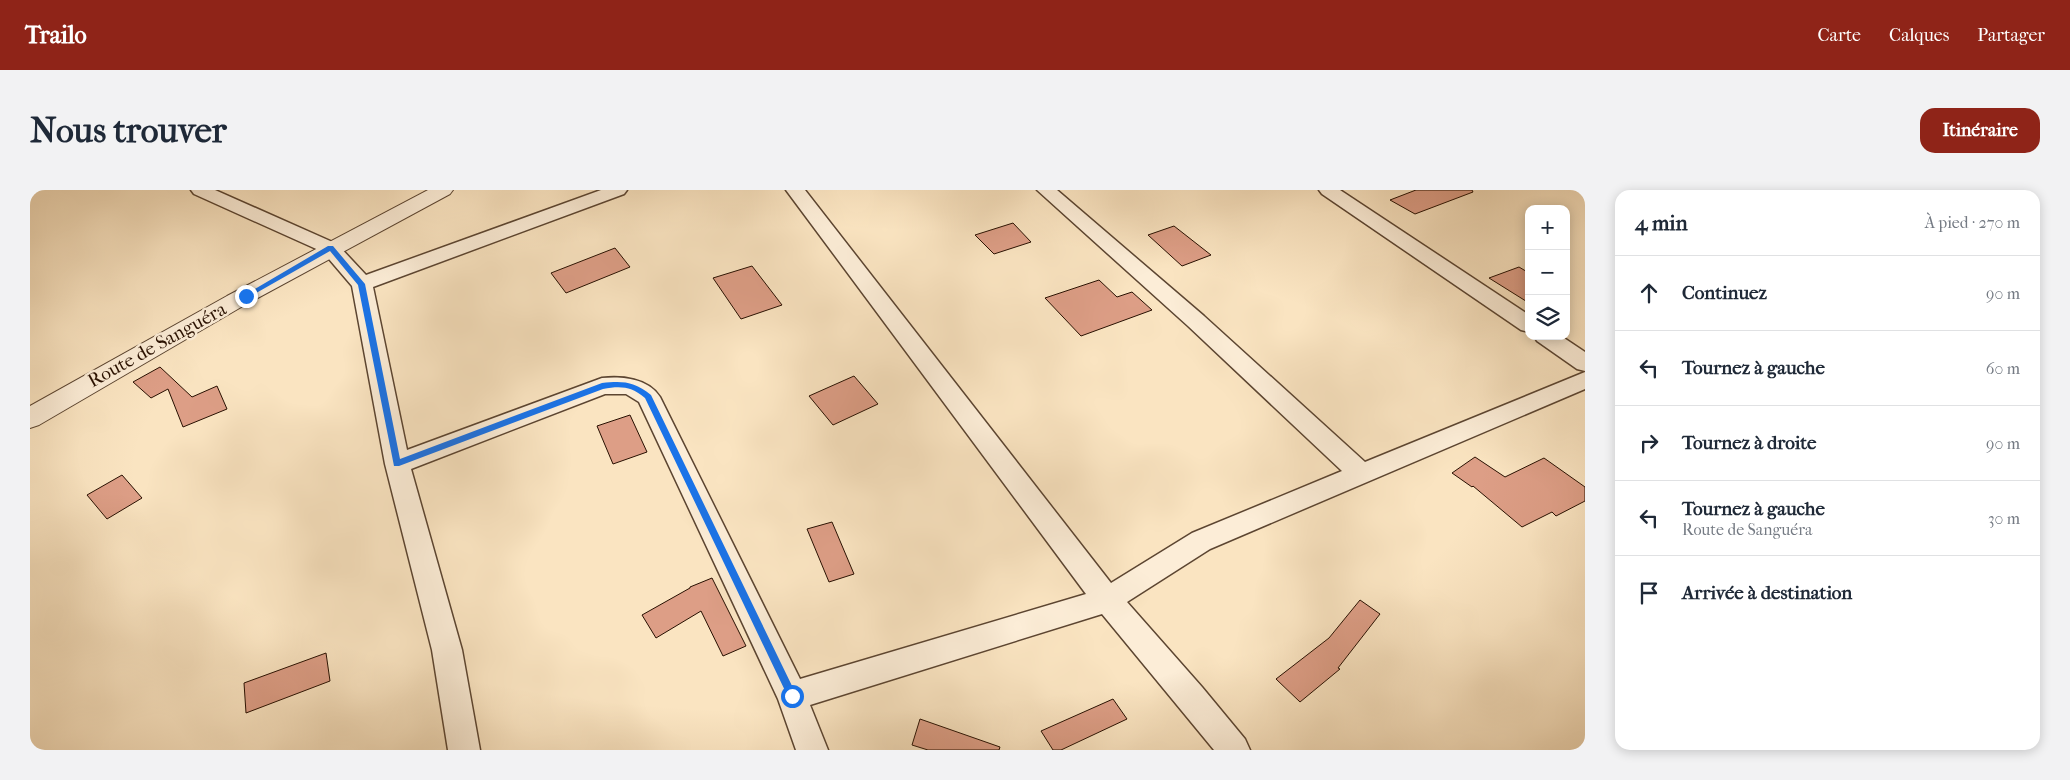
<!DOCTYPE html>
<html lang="fr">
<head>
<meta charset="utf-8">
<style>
	body { margin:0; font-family:"IM FELL French Canon",serif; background:#f2f2f3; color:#1f2937 }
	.controls { position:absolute; right:15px; top:15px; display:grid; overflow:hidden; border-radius:10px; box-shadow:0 2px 12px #0003 }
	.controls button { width:45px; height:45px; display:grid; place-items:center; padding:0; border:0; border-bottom:1px solid #e0e1e3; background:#fff; color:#1f2937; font:25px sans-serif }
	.stop { position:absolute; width:15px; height:15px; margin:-11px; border:4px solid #1a73e8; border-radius:50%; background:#fff }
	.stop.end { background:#1a73e8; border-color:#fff; box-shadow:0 1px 5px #0008 }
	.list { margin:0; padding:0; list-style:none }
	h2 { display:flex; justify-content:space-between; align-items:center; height:65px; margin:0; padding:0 20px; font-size:21px }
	h2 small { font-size:16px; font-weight:400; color:#747a83 }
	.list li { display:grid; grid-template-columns:32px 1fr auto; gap:15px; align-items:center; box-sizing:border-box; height:75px; padding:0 20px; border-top:1px solid #e0e1e3 }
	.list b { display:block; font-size:19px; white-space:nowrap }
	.list p { margin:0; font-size:16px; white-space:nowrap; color:#747a83 }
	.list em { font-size:16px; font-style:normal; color:#747a83 }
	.icon { flex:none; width:28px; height:28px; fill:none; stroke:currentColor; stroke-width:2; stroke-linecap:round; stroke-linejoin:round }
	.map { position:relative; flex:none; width:1555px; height:560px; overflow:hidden; border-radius:15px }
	header { display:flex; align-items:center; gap:30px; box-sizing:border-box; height:70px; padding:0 25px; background:#8f2418; color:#fff }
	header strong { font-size:24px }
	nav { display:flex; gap:28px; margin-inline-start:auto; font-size:18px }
	.intro { display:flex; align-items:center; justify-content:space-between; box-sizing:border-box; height:120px; padding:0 30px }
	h1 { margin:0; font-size:35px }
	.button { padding:12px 22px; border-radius:15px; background:#8f2418; color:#fff; font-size:18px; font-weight:700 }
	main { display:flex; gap:30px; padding:0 30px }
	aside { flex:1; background:#fff; border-radius:15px; box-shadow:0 2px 12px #0003 }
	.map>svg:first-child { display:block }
	.building { fill:#dd9e86; stroke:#281001 }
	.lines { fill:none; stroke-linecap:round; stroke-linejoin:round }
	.minor-casing { stroke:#5c4531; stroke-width:3 }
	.tertiary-casing { stroke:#5c4531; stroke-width:2 }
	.minor { fill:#fcedd7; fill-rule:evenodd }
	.tertiary { fill:#fcedd7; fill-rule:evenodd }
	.route { fill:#1a73e8 }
	.labels { text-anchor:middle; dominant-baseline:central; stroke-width:5; stroke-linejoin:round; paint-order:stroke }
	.street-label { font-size:19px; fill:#281001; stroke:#fcedd7 }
</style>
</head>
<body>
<header>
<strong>Trailo</strong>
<nav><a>Carte</a><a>Calques</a><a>Partager</a></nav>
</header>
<div class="intro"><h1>Nous trouver</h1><a class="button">Itinéraire</a></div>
<main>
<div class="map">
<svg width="1555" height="560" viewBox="0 0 1555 560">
	<rect width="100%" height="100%" fill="#fae4c1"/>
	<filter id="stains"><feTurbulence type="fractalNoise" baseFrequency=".004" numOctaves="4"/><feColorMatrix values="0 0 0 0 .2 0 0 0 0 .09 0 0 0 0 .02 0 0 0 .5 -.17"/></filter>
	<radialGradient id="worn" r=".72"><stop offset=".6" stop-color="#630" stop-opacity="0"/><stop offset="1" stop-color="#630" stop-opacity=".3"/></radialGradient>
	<g class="building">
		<path d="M1386 0H1442L1443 2 1385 24 1360 10Z"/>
		<path d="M983 33 1001 52 964 64 945 45Z"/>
		<path d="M1144 36 1181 65 1152 76 1118 45Z"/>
		<path d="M585 58 600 77 536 103 521 83Z"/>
		<path d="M722 76 752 115 711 129 683 88Z"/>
		<path d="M1489 77 1499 83V113L1459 88Z"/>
		<path d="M1069 90 1087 107 1102 102 1122 120 1051 146 1015 108Z"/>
		<path d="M130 177 162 207 187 196 197 219 153 237 138 199 121 208 103 192Z"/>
		<path d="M824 186 848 214 803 235 779 206Z"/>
		<path d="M600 225 617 262 583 274 567 236Z"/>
		<path d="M1445 267 1475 287 1514 268 1555 297V311L1526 326 1522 322 1492 337 1443 296 1442 297 1422 283Z"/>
		<path d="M92 285 112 308 77 329 57 305Z"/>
		<path d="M802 332 824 384 799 392 777 339Z"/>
		<path d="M682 388 716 456 693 466 671 421 626 448 612 425 660 398V397Z"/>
		<path d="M1330 410 1350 424 1308 478 1310 479 1270 512 1246 489 1299 448Z"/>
		<path d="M296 463 300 491 216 523 214 493Z"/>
		<path d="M1083 509 1097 529 1031 560H1023L1011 541Z"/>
		<path d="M890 529 970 557 969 560H898L882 555Z"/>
	</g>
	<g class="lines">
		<g class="minor-casing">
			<g id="minor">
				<path d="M161 0H185L307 54 336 85 571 0H597L594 4 343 97 377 260 572 188C592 186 618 188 630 207L770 489 1056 404 756 0H775L1081 393 1162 343 1312 281 1158 136 1007 0H1027L1174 126 1335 272 1555 182V199L1180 359 1097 412 1172 497 1215 549 1220 560H1184L1072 424 780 515 798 560H766L748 509 609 212 596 204H575L381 279 432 460 450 560H418L402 460 355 274 322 96 293 62 164 4Z"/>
				<path d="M1289 0H1310L1499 125V142L1491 140 1292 4Z"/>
				<path d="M1504 146H1531L1555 162V181L1547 179 1507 151Z"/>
			</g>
		</g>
		<g class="tertiary-casing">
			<path id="tertiary" d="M398 0H423L420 4 213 116 9 235 0 238V216L197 106Z"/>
		</g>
		<use href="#minor" class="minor"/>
		<use href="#tertiary" class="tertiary"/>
	</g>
	<path class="route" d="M298 56H303L335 94 370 269 572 193C592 191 604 191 621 205L765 502V509H759L615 208C601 196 590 196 573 199L369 276H364L328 95 300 61 219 107 213 106Z"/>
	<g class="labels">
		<g class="street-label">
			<text transform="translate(127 155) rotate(-29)">Route de Sanguéra</text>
		</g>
	</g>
	<rect width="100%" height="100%" filter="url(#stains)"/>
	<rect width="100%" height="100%" fill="url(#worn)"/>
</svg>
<div class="controls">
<button>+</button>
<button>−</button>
<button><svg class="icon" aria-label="layers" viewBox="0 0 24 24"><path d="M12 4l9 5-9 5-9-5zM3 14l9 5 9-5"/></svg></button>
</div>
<div class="stop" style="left:762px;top:506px"></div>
<div class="stop end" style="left:216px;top:106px"></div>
</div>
<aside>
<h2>4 min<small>À pied · 270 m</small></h2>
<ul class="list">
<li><svg class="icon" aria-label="ahead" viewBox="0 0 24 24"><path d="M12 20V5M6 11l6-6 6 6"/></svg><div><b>Continuez</b></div><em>90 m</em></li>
<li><svg class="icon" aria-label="left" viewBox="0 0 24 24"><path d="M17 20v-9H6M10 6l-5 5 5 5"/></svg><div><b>Tournez à gauche</b></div><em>60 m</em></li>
<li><svg class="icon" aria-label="right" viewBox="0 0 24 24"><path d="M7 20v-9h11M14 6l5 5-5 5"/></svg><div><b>Tournez à droite</b></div><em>90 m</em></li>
<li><svg class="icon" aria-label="left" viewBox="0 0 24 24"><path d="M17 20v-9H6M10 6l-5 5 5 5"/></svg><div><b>Tournez à gauche</b><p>Route de Sanguéra</p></div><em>30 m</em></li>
<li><svg class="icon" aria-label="arrive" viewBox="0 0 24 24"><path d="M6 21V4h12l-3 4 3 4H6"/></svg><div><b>Arrivée à destination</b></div></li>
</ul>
</aside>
</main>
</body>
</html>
